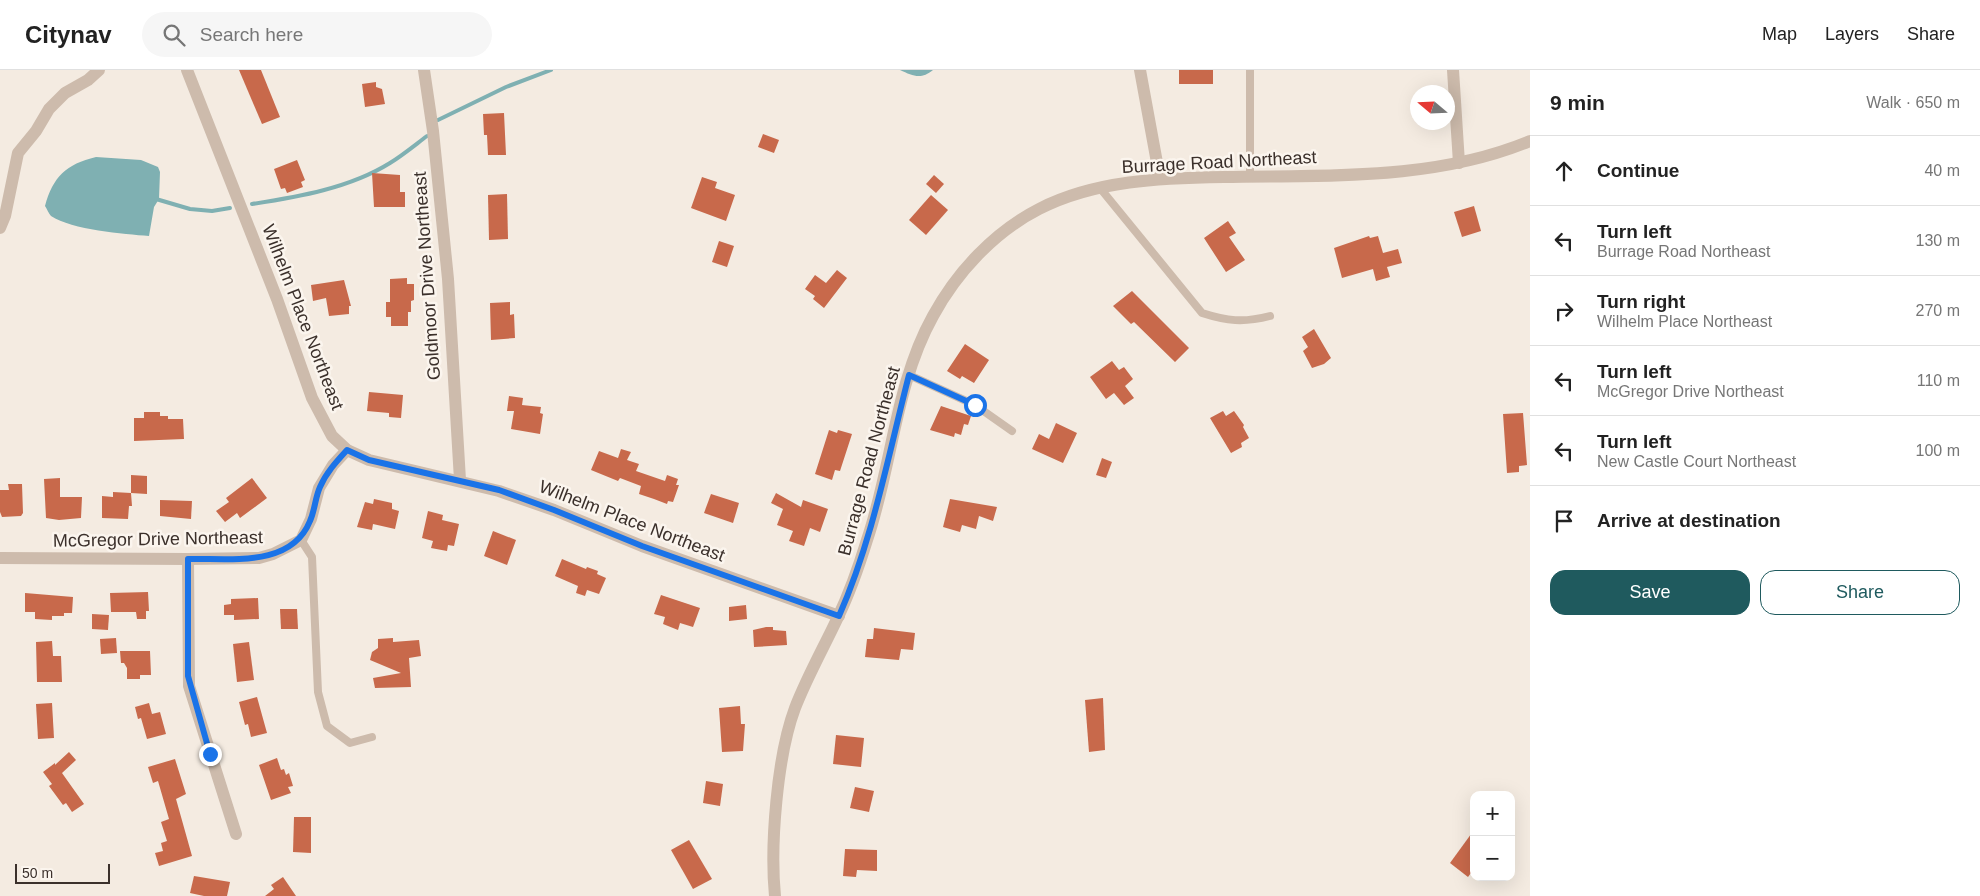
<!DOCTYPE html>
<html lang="en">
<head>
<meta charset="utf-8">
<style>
	body { margin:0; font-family:Helvetica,sans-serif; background:#f6f6f6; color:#222 }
	.controls { position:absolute; right:15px; bottom:15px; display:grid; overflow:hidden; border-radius:10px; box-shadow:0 5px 20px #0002 }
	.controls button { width:45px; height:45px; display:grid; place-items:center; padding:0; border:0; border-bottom:1px solid #e0e0e0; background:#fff; color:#222; font:25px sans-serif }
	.compass { position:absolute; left:1410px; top:15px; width:45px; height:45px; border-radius:50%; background:#fff; box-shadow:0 5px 20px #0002; rotate:289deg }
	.scale { position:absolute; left:15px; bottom:12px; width:95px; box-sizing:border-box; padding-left:5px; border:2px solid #3b302b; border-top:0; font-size:14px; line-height:18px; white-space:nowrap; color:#3b302b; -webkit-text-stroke:4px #fbf5ee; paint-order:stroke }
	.stop { position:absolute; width:15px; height:15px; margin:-11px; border:4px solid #1a73e8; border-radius:50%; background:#fff }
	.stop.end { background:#1a73e8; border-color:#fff; box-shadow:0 1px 5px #0008 }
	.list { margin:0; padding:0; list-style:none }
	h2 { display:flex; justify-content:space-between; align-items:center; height:65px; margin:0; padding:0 20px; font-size:21px }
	h2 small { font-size:16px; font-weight:400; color:#767676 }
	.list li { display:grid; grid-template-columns:32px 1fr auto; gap:15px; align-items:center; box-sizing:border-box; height:70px; padding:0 20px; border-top:1px solid #e0e0e0 }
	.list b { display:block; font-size:19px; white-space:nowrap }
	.list p { margin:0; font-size:16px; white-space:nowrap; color:#767676 }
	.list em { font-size:16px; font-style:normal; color:#767676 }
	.actions { display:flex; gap:10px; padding:15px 20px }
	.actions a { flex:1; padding:11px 0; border:1px solid #1f5a5e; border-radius:15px; text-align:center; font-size:18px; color:#1f5a5e }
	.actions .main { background:#1f5a5e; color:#fff }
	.icon { flex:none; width:28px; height:28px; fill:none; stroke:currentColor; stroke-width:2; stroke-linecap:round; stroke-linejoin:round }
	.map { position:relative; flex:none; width:1530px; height:826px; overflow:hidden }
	header { display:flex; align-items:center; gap:30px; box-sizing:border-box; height:70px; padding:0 25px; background:#fff; border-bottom:1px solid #e0e0e0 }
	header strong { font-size:24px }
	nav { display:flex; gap:28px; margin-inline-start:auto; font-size:18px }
	.search { width:350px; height:45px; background:#f6f6f6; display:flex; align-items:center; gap:12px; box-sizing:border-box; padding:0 18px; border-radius:28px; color:#767676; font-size:19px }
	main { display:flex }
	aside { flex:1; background:#fff }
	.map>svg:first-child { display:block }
	.water { fill:#7fb0b2 }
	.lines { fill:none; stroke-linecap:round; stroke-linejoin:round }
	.stream { stroke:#7fb0b2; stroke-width:4 }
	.building { fill:#c8694b }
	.service { stroke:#cdbbac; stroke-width:8 }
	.minor { stroke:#cdbbac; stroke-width:12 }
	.tertiary { stroke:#cdbbac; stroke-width:12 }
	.route { stroke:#1a73e8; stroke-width:6 }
	.labels { text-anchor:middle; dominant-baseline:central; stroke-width:5; stroke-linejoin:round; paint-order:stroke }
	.street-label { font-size:18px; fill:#3b302b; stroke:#fbf5ee }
</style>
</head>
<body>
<header>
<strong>Citynav</strong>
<div class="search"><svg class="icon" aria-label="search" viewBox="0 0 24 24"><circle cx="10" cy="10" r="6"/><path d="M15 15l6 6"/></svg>Search here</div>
<nav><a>Map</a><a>Layers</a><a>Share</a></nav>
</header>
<main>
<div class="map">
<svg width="1530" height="826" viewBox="0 0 1530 826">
	<rect width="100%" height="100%" fill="#f4ebe1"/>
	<g class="water">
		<path d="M900 0H933C921 10 913 6 900 0Z"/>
		<path d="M96 87 141 90 158 97 160 102 159 129 154 137 149 166C124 164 72 160 51 146 49 144 47 139 45 136 53 107 66 94 96 87Z"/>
	</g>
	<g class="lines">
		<g class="stream">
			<path d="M438 50 506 17 551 0"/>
			<path d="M156 129 190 139 212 141 230 138"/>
			<path d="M252 134C298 127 350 118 390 93 403 85 415 75 427 66"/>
		</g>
	</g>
	<g class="building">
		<path d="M239 0H261L280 47 262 54Z"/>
		<rect x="1179" y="0" width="34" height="14"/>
		<path d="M376 12V17L382 19 385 34 365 37 362 14Z"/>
		<path d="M504 43 506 85H488L487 65H484L483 44Z"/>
		<path d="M763 64 779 70 774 83 758 77Z"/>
		<path d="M297 90 305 110 301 112 303 117 287 123 285 118 281 119 274 99Z"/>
		<path d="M372 103 400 105V122H405V137H374Z"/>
		<path d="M934 105 944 114 936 123 926 114Z"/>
		<path d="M702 107 717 112 715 118 735 125 726 151 691 138Z"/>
		<path d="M507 124 508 169 489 170 488 125Z"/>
		<path d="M931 125 948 140 926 165 909 150Z"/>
		<path d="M1474 136 1481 161 1462 167 1454 142Z"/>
		<path d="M1228 151 1236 163 1229 167 1245 190 1226 202 1204 168Z"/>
		<path d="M1369 166 1370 168 1378 166 1383 183 1398 179 1402 193 1387 197 1390 207 1376 211 1373 199 1342 208 1334 178Z"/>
		<path d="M719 171 734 176 727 197 712 192Z"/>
		<path d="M837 200 847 208 824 238 813 229 815 226 805 219 815 205 826 213Z"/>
		<path d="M407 208V214H414V230L411 231V242H408V256H391V247H386V232H390V209Z"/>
		<path d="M344 210 351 236H349V244L329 246 326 228 313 231 311 215Z"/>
		<path d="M1132 221 1189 278 1175 292 1134 252 1131 254 1113 236Z"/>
		<path d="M510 232V245L514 244 515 268 491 270 490 233Z"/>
		<path d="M1314 259 1331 288 1324 294 1312 298 1303 281 1308 277 1302 267Z"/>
		<path d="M965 274 989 290 974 313 962 306 960 309 947 301Z"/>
		<path d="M1112 291 1119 300 1124 297 1133 309 1125 316 1134 328 1124 335 1114 323 1106 329 1090 307Z"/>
		<path d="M369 322 403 325 401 348 389 347V343L367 341Z"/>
		<path d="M509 326 523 328 522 335 541 337 540 343 543 344 540 364 511 359 514 341H507Z"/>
		<path d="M941 336 971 346 968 355 964 354 961 365 955 363 954 367 930 360Z"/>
		<path d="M1223 341 1226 346 1234 341 1244 355 1243 357 1249 368 1241 373 1242 377 1231 383 1210 348Z"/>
		<path d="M144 342H160V346H168V349H183L184 369 134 371V348H144Z"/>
		<path d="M1523 343 1527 395 1519 396V402L1507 403 1503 344Z"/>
		<path d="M1056 353 1077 363 1063 393 1032 379 1039 364 1049 369Z"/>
		<path d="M829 360 837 363 838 360 852 364 840 401 835 400 832 410 815 404Z"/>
		<path d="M621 379 631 382 627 390 639 394 636 401 665 411 667 405 678 409 676 415H679L673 432 668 431 667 434 654 429 639 424 641 416 620 408 618 411 591 400 599 381 618 388Z"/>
		<path d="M1102 388 1112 392 1106 408 1096 405Z"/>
		<path d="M131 405 147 406V424L131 423 132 436H129L128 449 102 448V426L113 427V422L131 423Z"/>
		<path d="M60 408V427H82L81 448 59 450 46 448 44 409Z"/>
		<path d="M252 408 267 428 240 448 237 443 225 452 216 441 229 432 226 428Z"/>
		<path d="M8 414H22L23 443 21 446 2 447 0 442V420H9Z"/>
		<path d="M776 423 801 437 803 430 828 439 820 462 810 458 804 476 789 471 793 461 777 455 783 439 771 433Z"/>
		<path d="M711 424 739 433 733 453 704 443Z"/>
		<path d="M374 429 392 433V439L399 441 395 459 373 454 372 460 357 457 365 432 373 434Z"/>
		<path d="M950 429 997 437 993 451 979 446 976 459 962 455 960 462 943 457Z"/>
		<path d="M160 430 192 431 191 449 160 446Z"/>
		<path d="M428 441 443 445 442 450 459 454 454 476 448 475 447 481 431 478 433 471 422 468Z"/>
		<path d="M493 461 516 470 507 495 484 486Z"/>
		<path d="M562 489 586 499 587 497 598 501 597 504 606 508 599 524 587 520 585 526 576 523 578 516 555 506Z"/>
		<path d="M148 522 149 541H146V549H137L136 542H111L110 523Z"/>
		<path d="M25 523 73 527 72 543H64V546H52V550L35 549V542H25Z"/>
		<path d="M661 525 700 538 693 557 680 553 678 560 663 554 665 547 654 544Z"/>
		<path d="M258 528 259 549 234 550V545H224V535L231 534V529Z"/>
		<path d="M746 535 747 549 729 551V537Z"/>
		<path d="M280 539H297L298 559H281Z"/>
		<path d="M92 544 109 545 108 560 92 559Z"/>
		<path d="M766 557H773V560L786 561 787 575 754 577 753 560Z"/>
		<path d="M874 558 915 563 913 580 901 579 899 590 865 587 867 569H873Z"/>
		<path d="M116 568 117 583 101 584 100 569Z"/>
		<path d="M393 568V572L419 570 421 586 409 588 411 617 375 618 373 608 401 603 370 590 372 582 378 578V569Z"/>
		<path d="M52 571 53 586H61L62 612H37L36 572Z"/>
		<path d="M249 572 254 610 237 612 233 574Z"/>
		<path d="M120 581H150L151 605H140V609H127V598L124 593H121Z"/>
		<path d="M257 627 267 663 251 667 248 654 245 655 239 632Z"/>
		<path d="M1103 628 1105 680 1089 682 1085 630Z"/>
		<path d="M52 633 54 668 38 669 36 634Z"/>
		<path d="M149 633 152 644 160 642 166 664 147 669 141 648 138 649 135 637Z"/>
		<path d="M740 636 741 654H745L743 681 722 682 719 638Z"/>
		<path d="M836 665 864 668 861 697 833 694Z"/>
		<path d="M69 682 76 690 62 703 84 734 72 742 66 733 63 735 49 716 52 714 43 702 55 693V695Z"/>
		<path d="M277 688 281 700 284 699 286 705 289 703 293 716 288 717 291 723 271 730 259 695Z"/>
		<path d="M175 689 186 724 176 729 192 786 159 796 155 783 163 781 161 773 167 771 161 752 169 749 158 711 153 713 148 697Z"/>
		<path d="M706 711 723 714 720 736 703 733Z"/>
		<path d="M855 717 874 721 869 742 850 738Z"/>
		<path d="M294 747H311V783L293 782Z"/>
		<path d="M1474 760V799L1468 807 1450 793Z"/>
		<path d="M689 770 712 809 693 819 671 780Z"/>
		<path d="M845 779 877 780V801L857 800 856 807 843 806Z"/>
		<path d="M194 806 230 812 227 826H204L190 823Z"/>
		<path d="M283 807 296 826H265L274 819 271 815Z"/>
	</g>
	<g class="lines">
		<g class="service">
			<path d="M1250 106V0"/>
			<path d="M1100 118 1202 243C1227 251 1243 253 1270 246"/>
			<path d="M909 305 975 335 1012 361"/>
			<path d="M301 470 312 487 318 622 327 656 350 673 372 667"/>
		</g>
		<g class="minor">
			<path d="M187 0 277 229 312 328 332 366 347 380 369 390 499 421 554 440 642 476 839 546"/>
			<path d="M424 0 433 61 448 209 460 410"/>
			<path d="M1140 0 1160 109"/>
			<path d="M1453 0 1459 93"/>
			<path d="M0 158 5 146 18 83 36 61 49 39 65 23 88 10 99 0"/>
			<path d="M0 488 188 489 259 488 273 484 301 470 311 449 319 418 333 395 347 380"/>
			<path d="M188 489 189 616 236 764"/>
		</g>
		<path class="tertiary" d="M775 826C770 776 777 686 795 638 807 607 824 577 838 547 850 522 859 496 867 470 892 397 895 314 933 246 957 202 994 162 1039 139 1095 110 1162 108 1224 107 1326 105 1434 111 1530 71"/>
	</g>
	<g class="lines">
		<path class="route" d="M210 684 188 606V489C230 488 291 498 310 451 315 440 315 428 320 417 326 403 336 392 347 380L369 390 499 420 554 440 642 476 839 546C873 469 888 386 909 305L975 335"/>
	</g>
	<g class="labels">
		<g class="street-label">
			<text transform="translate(1219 92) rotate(-3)">Burrage Road Northeast</text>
			<text transform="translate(427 206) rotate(-94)">Goldmoor Drive Northeast</text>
			<text transform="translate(303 247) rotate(69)">Wilhelm Place Northeast</text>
			<text transform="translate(869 391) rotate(-75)">Burrage Road Northeast</text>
			<text transform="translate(632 451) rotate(21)">Wilhelm Place Northeast</text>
			<text transform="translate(158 469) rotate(-1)">McGregor Drive Northeast</text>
		</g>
	</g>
</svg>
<div class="controls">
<button>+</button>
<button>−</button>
</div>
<svg class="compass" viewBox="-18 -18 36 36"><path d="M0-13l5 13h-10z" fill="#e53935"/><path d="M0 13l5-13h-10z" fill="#767676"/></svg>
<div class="scale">50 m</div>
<div class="stop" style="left:975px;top:335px"></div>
<div class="stop end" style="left:210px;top:684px"></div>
</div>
<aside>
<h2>9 min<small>Walk · 650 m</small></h2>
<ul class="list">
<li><svg class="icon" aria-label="ahead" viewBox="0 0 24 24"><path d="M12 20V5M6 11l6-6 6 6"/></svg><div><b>Continue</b></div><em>40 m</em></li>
<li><svg class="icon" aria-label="left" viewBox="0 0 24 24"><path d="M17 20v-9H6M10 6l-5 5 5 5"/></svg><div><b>Turn left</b><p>Burrage Road Northeast</p></div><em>130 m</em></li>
<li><svg class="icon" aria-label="right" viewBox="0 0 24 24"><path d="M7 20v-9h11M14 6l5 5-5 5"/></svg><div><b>Turn right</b><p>Wilhelm Place Northeast</p></div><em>270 m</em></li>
<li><svg class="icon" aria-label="left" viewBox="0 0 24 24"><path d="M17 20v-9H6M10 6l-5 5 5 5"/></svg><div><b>Turn left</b><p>McGregor Drive Northeast</p></div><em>110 m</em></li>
<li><svg class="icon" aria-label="left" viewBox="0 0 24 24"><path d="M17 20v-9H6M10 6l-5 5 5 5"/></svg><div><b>Turn left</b><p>New Castle Court Northeast</p></div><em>100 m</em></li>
<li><svg class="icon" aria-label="arrive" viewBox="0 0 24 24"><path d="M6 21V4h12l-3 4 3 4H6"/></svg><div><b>Arrive at destination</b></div></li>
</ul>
<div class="actions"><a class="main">Save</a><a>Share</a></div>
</aside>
</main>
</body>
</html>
